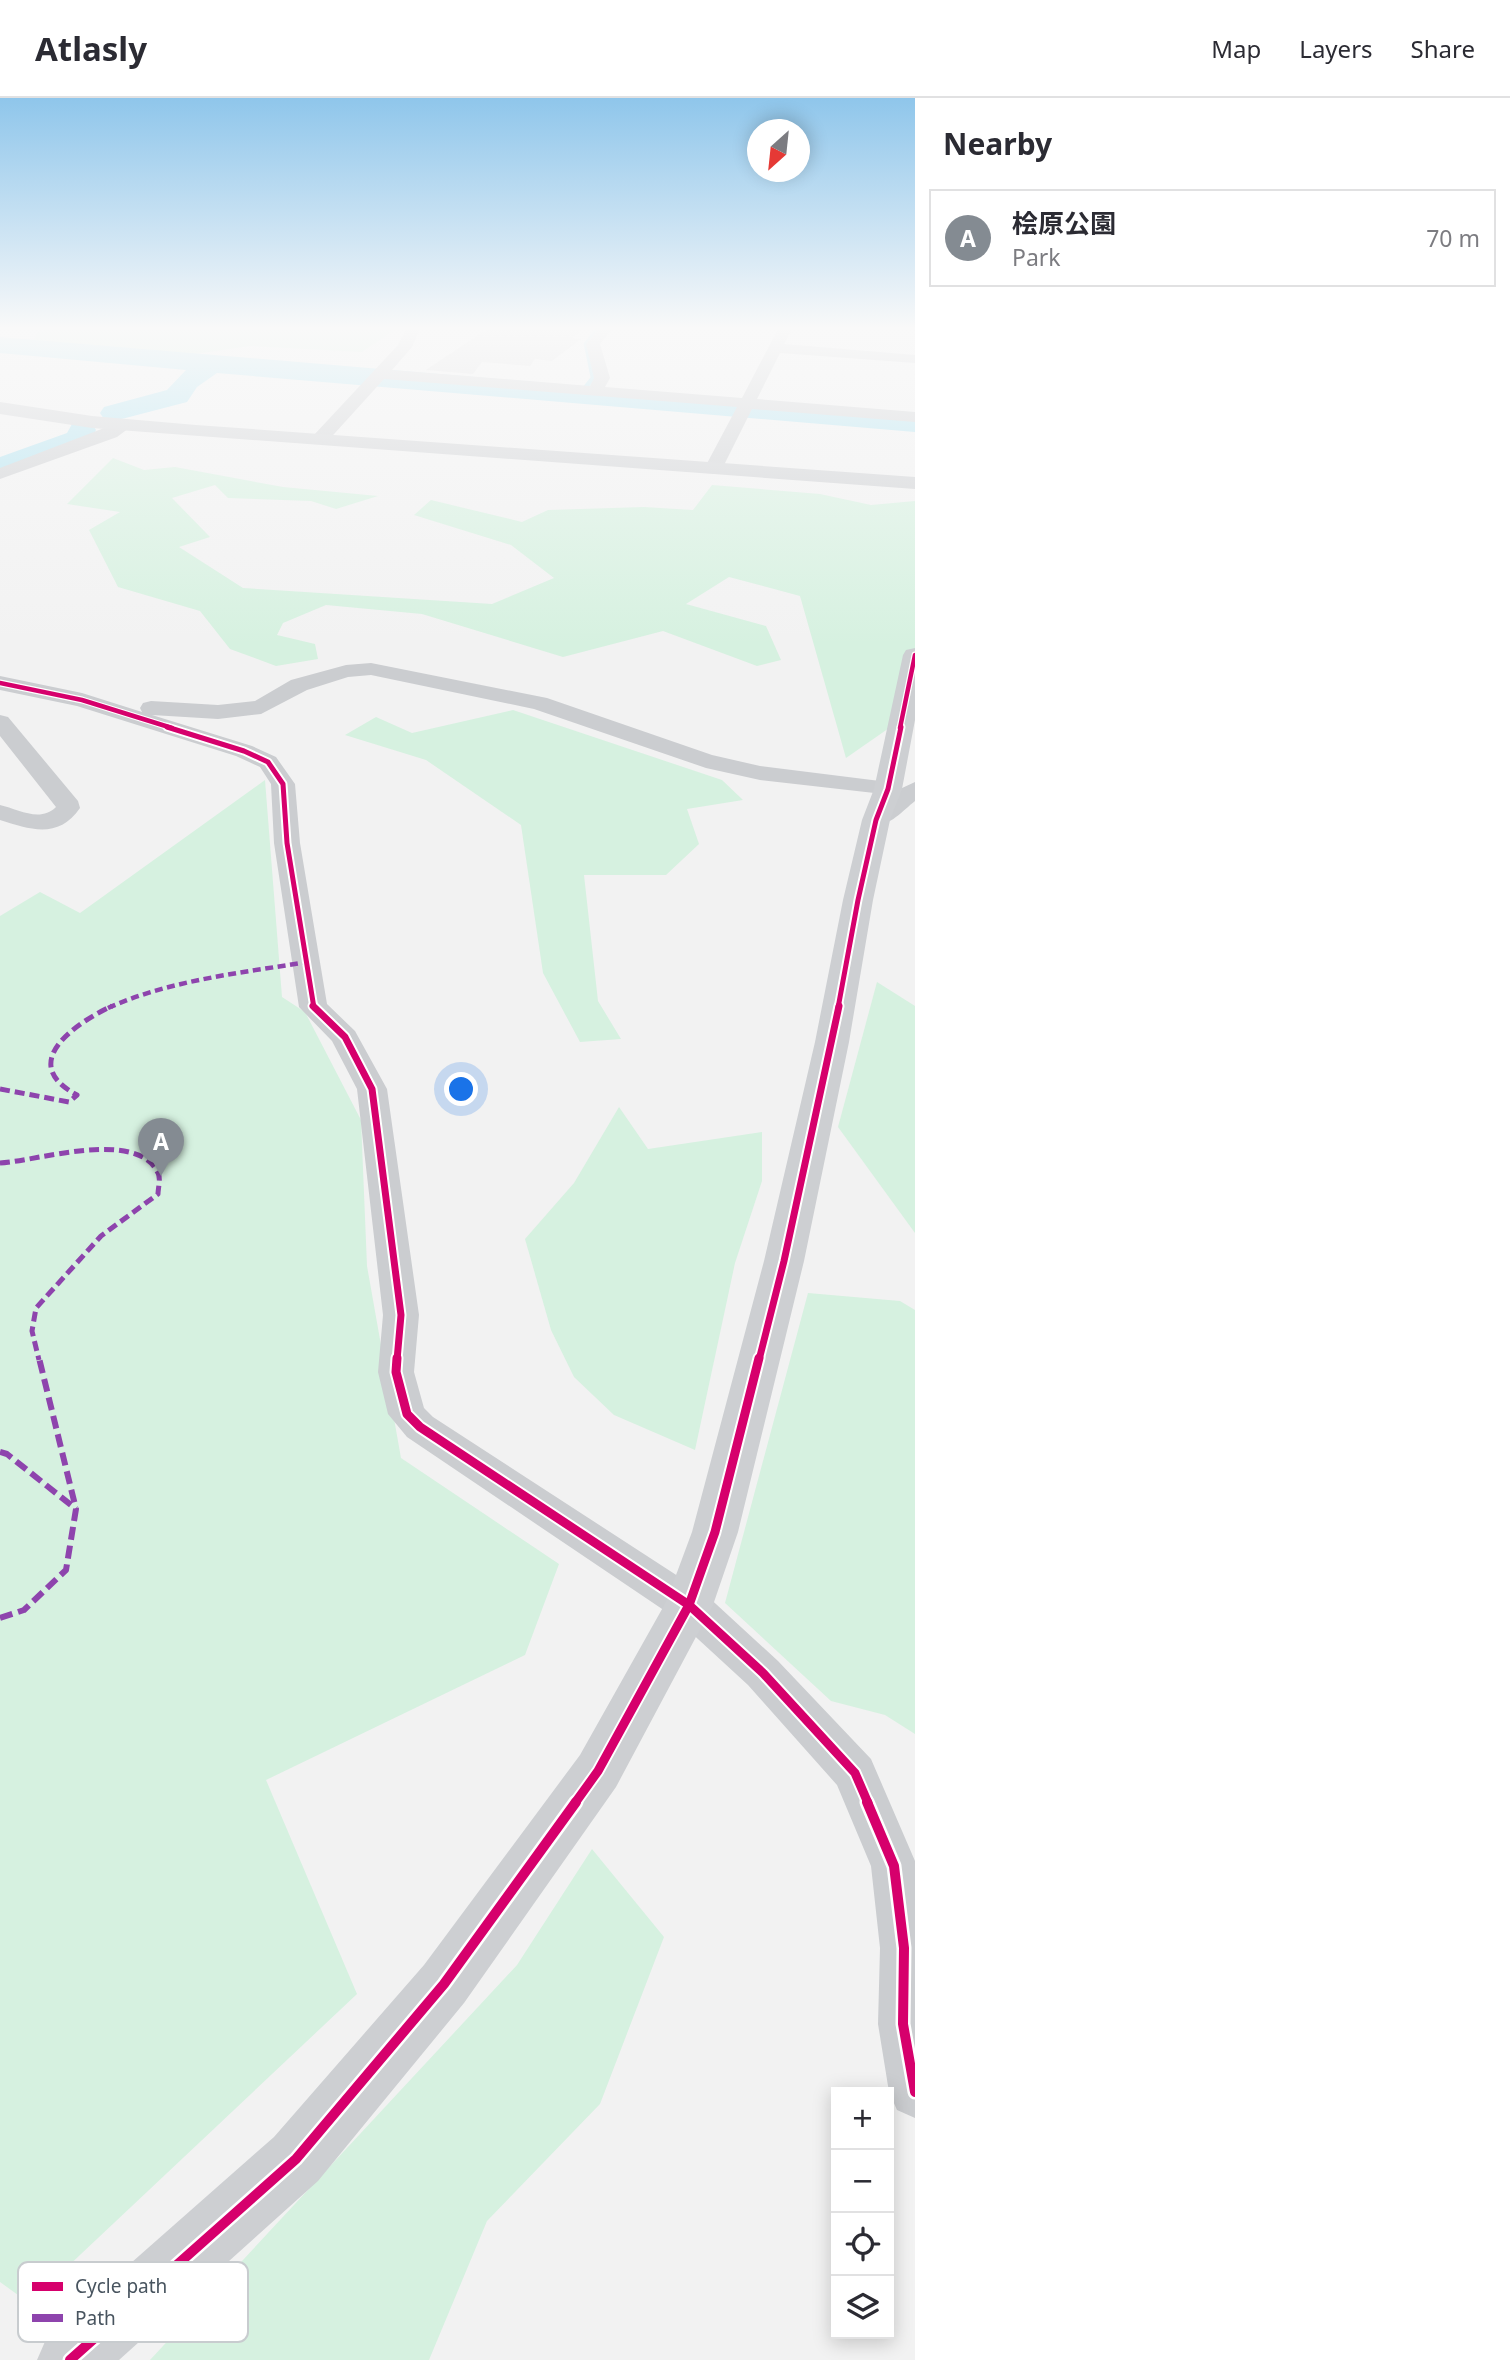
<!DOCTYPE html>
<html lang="en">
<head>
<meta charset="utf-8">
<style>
	body { margin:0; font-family:"Noto Sans","Noto Sans JP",sans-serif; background:#f7f7f7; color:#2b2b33 }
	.controls { position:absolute; right:21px; bottom:21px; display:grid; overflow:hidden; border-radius:0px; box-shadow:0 4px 18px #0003 }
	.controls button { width:63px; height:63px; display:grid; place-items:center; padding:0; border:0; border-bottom:2px solid #e1e1e2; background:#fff; color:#2b2b33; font:35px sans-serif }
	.compass { position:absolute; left:747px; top:21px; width:63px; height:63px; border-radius:50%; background:#fff; box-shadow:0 4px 18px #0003; rotate:207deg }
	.you { position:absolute; left:462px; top:992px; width:24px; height:24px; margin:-18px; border:5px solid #fff; border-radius:50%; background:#1a73e8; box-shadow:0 0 0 10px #1a73e833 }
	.badge { display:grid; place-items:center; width:46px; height:46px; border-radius:50%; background:#848b92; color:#fff; font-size:23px; font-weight:700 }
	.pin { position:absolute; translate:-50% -58px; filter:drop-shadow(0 2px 4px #0008) }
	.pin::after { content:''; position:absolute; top:37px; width:24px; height:21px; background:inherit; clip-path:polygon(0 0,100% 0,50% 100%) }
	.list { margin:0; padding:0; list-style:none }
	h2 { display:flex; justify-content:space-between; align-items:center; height:91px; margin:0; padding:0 28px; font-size:30px }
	h2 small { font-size:23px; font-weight:400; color:#7c7c81 }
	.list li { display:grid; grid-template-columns:46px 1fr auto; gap:21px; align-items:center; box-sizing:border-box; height:98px; margin:0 14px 14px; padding:0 14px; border:2px solid #e1e1e2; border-radius:0px }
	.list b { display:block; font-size:26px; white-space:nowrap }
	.list p { margin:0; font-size:23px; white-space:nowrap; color:#7c7c81 }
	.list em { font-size:23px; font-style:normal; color:#7c7c81 }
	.icon { flex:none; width:38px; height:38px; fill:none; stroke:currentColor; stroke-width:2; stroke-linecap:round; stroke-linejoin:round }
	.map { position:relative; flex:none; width:915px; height:2262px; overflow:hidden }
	header { display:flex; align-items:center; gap:42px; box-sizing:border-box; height:98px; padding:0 35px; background:#fff; border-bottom:2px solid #e1e1e2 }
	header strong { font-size:33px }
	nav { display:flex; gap:38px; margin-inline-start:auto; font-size:24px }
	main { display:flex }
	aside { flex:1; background:#fff }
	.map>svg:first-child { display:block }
	.green { fill:#d6f1e0 }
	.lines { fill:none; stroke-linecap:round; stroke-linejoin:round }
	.stream { stroke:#aae1f0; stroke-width:4.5 }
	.river { fill:#aae1f0; fill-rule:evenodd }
	.building { fill:#dbdbdc }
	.street { fill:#cbcdd0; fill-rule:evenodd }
	.secondary { fill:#cdcfd2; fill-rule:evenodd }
	.quiet-far2 { stroke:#8e44ad; stroke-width:4.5; stroke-dasharray:8 4.5; stroke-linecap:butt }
	.quiet-far1 { stroke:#8e44ad; stroke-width:5; stroke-dasharray:10 5; stroke-linecap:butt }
	.quiet { stroke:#8e44ad; stroke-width:6; stroke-dasharray:13 6; stroke-linecap:butt }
	.cycleway-far4-casing { stroke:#fff; stroke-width:7 }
	.cycleway-far3-casing { stroke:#fff; stroke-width:9 }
	.cycleway-far2-casing { stroke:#fff; stroke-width:11 }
	.cycleway-far1-casing { stroke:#fff; stroke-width:13 }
	.cycleway-casing { stroke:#fff; stroke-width:15 }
	.cycleway-far4 { stroke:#d6006c; stroke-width:4.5 }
	.cycleway-far3 { stroke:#d6006c; stroke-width:5 }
	.cycleway-far2 { stroke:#d6006c; stroke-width:7 }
	.cycleway-far1 { stroke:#d6006c; stroke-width:9 }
	.cycleway { stroke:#d6006c; stroke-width:10 }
	.key { fill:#fff; stroke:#c8cccf; stroke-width:2 }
	.key-label { font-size:19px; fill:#48545f }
</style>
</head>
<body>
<header>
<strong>Atlasly</strong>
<nav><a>Map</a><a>Layers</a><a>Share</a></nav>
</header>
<main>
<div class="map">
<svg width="915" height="2262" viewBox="0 0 915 2262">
	<rect width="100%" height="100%" fill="#f2f2f2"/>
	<g class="green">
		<path d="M48 231H396L362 254 250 248 168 260 44 250 33 244 37 235Z"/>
		<path d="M113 360 144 372 175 369 283 389 378 398 336 411 311 403 228 400 215 387 172 400 210 439 179 449 243 490 492 506 554 480 511 447 414 417 431 402 522 424 548 412 644 409 693 412 712 387 820 396 871 407 915 403V612L846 660 800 498 729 479 686 506 766 528 781 562 757 568 663 533 563 559 422 516 326 507 283 525 277 537 315 546 318 561 276 568 230 551 200 513 118 489 89 432 120 414 67 406Z"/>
		<path d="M513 612 722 682 743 702 687 711 699 746 666 777H584L598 903 621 941 580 944 543 875 521 727 426 662 345 637 376 619 412 635Z"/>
		<path d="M265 682 282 899 305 914 361 1022 367 1168 401 1360 559 1466 525 1557 266 1682 357 1896 29 2205 0 2184V818L40 794 80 815Z"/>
		<path d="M877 884 915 908V1135L838 1029Z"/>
		<path d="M619 1009 648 1051 762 1034V1083L735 1165 695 1352 614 1317 574 1279 551 1232 525 1141 574 1085Z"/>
		<path d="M808 1195 900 1203 915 1212V1636L885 1617 831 1603 725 1505Z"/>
		<path d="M592 1751 664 1839 600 2006 487 2123 429 2262H150L517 1867Z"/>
	</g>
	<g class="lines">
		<path class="stream" d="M585 290 593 280 586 246 598 231"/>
		<g class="river">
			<path d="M0 239 915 316V334L217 275 197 289 187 304 114 323 104 321 100 315 104 309 167 292 186 272 0 255Z"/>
			<path d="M82 323 92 326 96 332 89 346 0 378V359L67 335 72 326Z"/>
		</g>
	</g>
	<path class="building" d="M487 231H584L572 240 581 241 552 263 535 261 530 268 482 264 473 276 426 272Z"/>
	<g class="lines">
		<g class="street">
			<path d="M406 231H420L412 249 392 272 590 288 594 280 586 246 598 231H612L600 246 610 280 605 289 742 300 778 231H792L784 246 915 257V265L780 255 757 301 915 314V324L752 311 722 371 713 376 704 371 737 309 384 281 325 346H313L311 342 313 338 398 247Z"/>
			<path d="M125 322 133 327 117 339 0 381V370Z"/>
			<path d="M371 565 547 600 712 657 760 668 888 684 896 686 900 691 915 684V703C901 714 887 732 867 727L864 722 892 697 760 682 706 670 534 611 371 577 348 579 307 592 261 616 218 621 152 617 252 648 276 659 295 686 300 745 327 906 355 933 387 991 419 1217 414 1274 424 1310 433 1319 704 1495 778 1563 871 1661 915 1763V2020L897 2012 889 1994 878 1926 880 1850 871 1768 837 1687 748 1587 674 1519 407 1339 388 1316 378 1274 383 1217 357 991 332 943 299 909 274 745 271 686 260 669 236 658 77 608 0 592V578L82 595 142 614 140 610 143 605 151 603 218 607 255 603 291 582 346 567Z"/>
			<path d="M0 617 8 619 78 703 80 710C59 741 31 732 0 722V707C18 711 40 725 56 709L0 638Z"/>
		</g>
		<g class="secondary">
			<path d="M0 304 92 318 196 327 915 379V391L92 330 0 316Z"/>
			<path d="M915 550V622L902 691 890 722 873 802 849 944 804 1163 738 1434 713 1507 616 1689 464 1905 318 2083 119 2262H37L47 2239 274 2039 424 1867 580 1657 666 1504 692 1434 764 1163 815 944 843 802 862 722 874 691 903 557 906 552Z"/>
		</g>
		<path class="quiet-far2" d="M108 910C170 882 241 875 307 864"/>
		<g class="quiet-far1">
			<path d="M0 991 69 1004 77 997C16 965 76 925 112 908"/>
			<path d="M0 1065C38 1063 137 1030 158 1075 161 1081 158 1090 158 1096L101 1138 36 1210 32 1233 39 1262"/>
		</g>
		<g class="quiet">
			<path d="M0 1354 7 1356 76 1411"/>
			<path d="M0 1520 24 1512 66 1472 76 1411 39 1260"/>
		</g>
		<g class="cycleway-far4-casing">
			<g id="cycleway-far4">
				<path d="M0 585 82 602 172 630"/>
				<path d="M900 630 915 557"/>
			</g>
		</g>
		<g class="cycleway-far3-casing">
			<g id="cycleway-far3">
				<path d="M167 629 244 653 268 664 283 686 287 745 314 910"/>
				<path d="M838 910 858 802 876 722 888 691 901 629"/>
			</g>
		</g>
		<g class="cycleway-far2-casing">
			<g id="cycleway-far2">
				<path d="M313 908 345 939 372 991 401 1217 397 1262"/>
				<path d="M759 1262 784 1163 839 908"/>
			</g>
		</g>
		<g class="cycleway-far1-casing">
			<g id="cycleway-far1">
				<path d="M397 1260 396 1274 407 1316 420 1329 689 1507 763 1575 855 1675 868 1705"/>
				<path d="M575 1705 598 1673 689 1507 715 1434 759 1260"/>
			</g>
		</g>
		<g class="cycleway-casing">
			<g id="cycleway">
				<path d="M867 1704 894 1768 904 1850 903 1926 915 1994"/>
				<path d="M70 2262 296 2061 444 1886 576 1704"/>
			</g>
		</g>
		<use href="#cycleway-far4" class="cycleway-far4"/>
		<use href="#cycleway-far3" class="cycleway-far3"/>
		<use href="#cycleway-far2" class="cycleway-far2"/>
		<use href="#cycleway-far1" class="cycleway-far1"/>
		<use href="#cycleway" class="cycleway"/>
	</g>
	<linearGradient id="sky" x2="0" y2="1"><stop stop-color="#8fc6eb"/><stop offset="0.42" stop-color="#f9f9f9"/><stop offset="1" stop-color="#f9f9f9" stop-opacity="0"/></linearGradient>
	<rect width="915" height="547" fill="url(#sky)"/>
	<rect x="18" y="2164" width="230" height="80" rx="10" class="key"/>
	<rect x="32" y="2184" width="31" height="9" fill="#d6006c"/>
	<rect x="32" y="2216" width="31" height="8" fill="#8e44ad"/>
	<g class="key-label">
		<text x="75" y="2195">Cycle path</text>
		<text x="75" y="2227">Path</text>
	</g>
</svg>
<div class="controls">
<button>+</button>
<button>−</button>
<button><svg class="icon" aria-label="locate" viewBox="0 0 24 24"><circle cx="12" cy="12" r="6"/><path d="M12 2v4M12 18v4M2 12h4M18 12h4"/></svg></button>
<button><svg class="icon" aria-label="layers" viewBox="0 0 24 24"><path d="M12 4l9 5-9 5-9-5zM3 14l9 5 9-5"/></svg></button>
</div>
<svg class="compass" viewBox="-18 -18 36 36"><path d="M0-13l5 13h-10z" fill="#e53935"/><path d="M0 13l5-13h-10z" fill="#7c7c81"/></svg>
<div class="you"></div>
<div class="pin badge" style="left:161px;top:1078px">A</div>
</div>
<aside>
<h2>Nearby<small></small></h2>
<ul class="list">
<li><span class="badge">A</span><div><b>桧原公園</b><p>Park</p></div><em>70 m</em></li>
</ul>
</aside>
</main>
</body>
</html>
